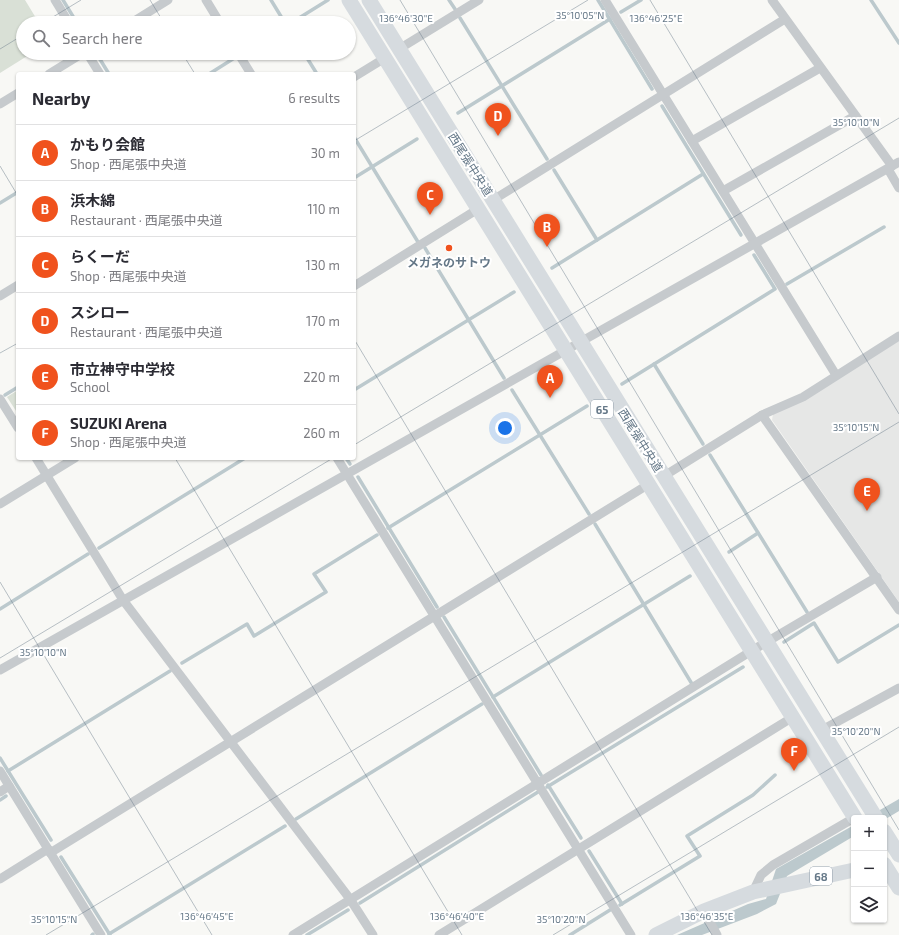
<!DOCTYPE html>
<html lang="en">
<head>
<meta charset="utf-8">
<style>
	body { margin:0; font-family:"Exo 2","Noto Sans JP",sans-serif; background:#f2f2f3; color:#2b2b33 }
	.controls { position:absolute; right:12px; bottom:12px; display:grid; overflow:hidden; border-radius:4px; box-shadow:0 1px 3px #0004 }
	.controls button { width:36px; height:36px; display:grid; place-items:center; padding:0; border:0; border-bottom:1px solid #e1e1e2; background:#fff; color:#2b2b33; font:20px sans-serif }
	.you { position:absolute; left:505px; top:428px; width:14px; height:14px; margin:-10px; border:3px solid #fff; border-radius:50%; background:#1a73e8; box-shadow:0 0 0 6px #1a73e833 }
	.badge { display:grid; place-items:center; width:26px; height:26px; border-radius:50%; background:#f0521d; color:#fff; font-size:13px; font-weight:700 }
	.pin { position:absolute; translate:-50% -33px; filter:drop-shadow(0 1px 2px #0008) }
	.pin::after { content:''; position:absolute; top:21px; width:14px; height:12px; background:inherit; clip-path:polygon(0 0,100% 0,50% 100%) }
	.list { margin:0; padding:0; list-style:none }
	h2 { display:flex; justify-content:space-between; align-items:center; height:52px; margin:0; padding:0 16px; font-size:17px }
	h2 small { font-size:13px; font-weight:400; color:#7c7c81 }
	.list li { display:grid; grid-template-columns:26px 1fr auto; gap:12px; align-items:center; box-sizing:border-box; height:56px; padding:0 16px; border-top:1px solid #e1e1e2 }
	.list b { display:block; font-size:15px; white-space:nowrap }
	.list p { margin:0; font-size:13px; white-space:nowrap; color:#7c7c81 }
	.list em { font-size:13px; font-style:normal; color:#7c7c81 }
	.icon { flex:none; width:22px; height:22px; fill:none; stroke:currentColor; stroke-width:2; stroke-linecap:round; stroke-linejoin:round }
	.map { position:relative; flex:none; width:899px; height:935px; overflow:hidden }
	.search { position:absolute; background:#fff; box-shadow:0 1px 3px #0004; left:16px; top:16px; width:340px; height:44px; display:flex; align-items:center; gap:10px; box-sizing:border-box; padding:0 14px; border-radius:22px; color:#7c7c81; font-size:15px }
	.panel { position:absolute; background:#fff; box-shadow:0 1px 3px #0004; left:16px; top:72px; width:340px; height:388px; border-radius:4px }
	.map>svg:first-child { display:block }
	.built { fill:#e6e7e6 }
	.green { fill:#d9e0d6 }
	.water { fill:#bcc9cd }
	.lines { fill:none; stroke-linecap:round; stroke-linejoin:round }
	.stream { stroke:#bcc9cd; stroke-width:3.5 }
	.minor { stroke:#c6cacd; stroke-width:9 }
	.primary { stroke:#d6dbdf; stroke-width:15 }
	.ticks { fill:none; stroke:#657888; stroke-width:1; stroke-opacity:0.45 }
	.poi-dot { fill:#f0521d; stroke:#fff; stroke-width:1.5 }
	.labels { text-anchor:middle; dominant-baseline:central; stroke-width:4; stroke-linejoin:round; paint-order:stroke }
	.shield { fill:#fff; stroke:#93a0ac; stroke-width:1 }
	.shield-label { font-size:11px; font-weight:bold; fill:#657888 }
	.street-label { font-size:12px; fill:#657888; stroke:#fff }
	.poi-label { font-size:12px; font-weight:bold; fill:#657888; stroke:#fff }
	.ticks-label { font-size:10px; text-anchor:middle; fill:#657888; stroke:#fff; stroke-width:4; stroke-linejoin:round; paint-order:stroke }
</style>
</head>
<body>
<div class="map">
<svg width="899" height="935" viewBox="0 0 899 935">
	<rect width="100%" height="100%" fill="#f8f8f5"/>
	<path class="built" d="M899 341V602L772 420 773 414Z"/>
	<g class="green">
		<path d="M0 0H25L39 23H23V53H32L0 73Z"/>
		<path d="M18 390V414L7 397Z"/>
	</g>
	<g class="water">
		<path d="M899 799V811L884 820V818H866Z"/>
		<path d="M854 825V836L787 876 776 904 757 914 702 935H677L748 904 766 899 776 869Z"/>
	</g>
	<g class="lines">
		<g class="stream">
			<path d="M63 0 77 23"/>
			<path d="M271 0 285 23"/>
			<path d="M449 0 455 9"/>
			<path d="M598 0 652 89"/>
			<path d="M871 0 899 43"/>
			<path d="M621 12 641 0"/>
			<path d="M460 18 547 159"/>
			<path d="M291 23 328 0"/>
			<path d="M304 53 317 74"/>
			<path d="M98 56 109 74"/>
			<path d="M209 74 236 57"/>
			<path d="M662 106 741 235"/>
			<path d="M458 113 610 19"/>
			<path d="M354 137 418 242"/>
			<path d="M554 170 597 240"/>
			<path d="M354 178 417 139"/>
			<path d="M0 203 18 192"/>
			<path d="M425 248 504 378"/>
			<path d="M552 268 703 174"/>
			<path d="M787 284 884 227"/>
			<path d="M654 364 703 444"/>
			<path d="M622 384 775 289 754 255"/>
			<path d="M354 390 514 292"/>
			<path d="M512 390 589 514"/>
			<path d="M5 395 18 387"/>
			<path d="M710 455 807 612"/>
			<path d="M346 458 350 464"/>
			<path d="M358 477 437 607"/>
			<path d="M595 524 692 684"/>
			<path d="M388 528 587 406"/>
			<path d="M99 548 245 458"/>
			<path d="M729 552 758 533"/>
			<path d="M0 609 88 554"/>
			<path d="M444 617 541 775"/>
			<path d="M784 642 814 623 838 662 899 625"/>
			<path d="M182 663 247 624 254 636 326 592 314 574 377 535"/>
			<path d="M493 697 690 576"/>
			<path d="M0 758 51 840"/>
			<path d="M8 771 170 671"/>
			<path d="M548 785 581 838"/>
			<path d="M547 787 743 667"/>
			<path d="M0 800 6 796"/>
			<path d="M296 819 482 704"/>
			<path d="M589 851 622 904"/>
			<path d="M61 857 110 935"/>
			<path d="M360 903 538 792"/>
			<path d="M620 905 700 856 687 836 753 795 775 775"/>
			<path d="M109 934 285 826"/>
			<path d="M92 935 93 934"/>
			<path d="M307 935 348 910"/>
			<path d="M570 935 610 910"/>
		</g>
		<g class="minor">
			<path d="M55 0 69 23"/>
			<path d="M206 0 220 23"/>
			<path d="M605 0 836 375"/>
			<path d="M772 0 892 166"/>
			<path d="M131 23 168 0"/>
			<path d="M399 49 479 0"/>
			<path d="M87 53 100 74"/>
			<path d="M238 53 251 74"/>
			<path d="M49 74 83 53"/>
			<path d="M354 77 385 58"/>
			<path d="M0 104 18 93"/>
			<path d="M692 141 820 68"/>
			<path d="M888 169 899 188"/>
			<path d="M723 191 855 116"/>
			<path d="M493 200 785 19"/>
			<path d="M354 286 478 209"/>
			<path d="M0 296 18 285"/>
			<path d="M0 399 18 428"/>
			<path d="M762 415 899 610"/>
			<path d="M36 458 123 600 350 899 373 935"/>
			<path d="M337 458 631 935"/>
			<path d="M664 476 762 415 803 397 899 336"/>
			<path d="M0 504 75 458"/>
			<path d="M0 670 899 162"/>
			<path d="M822 730 899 688"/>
			<path d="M0 771 101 935"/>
			<path d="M0 792 9 786"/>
			<path d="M50 853 649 484"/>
			<path d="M0 879 48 849"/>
			<path d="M753 892 761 875 773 865 854 818"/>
			<path d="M704 911 717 935"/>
			<path d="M293 935 753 650 877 577"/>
			<path d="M439 935 793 717"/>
		</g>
		<g class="primary">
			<path d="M349 0 855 818"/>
			<path d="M369 0 876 818"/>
			<path d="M884 831 899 855"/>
			<path d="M884 864 899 888"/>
			<path d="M656 935 704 911 753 892 854 870"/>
		</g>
	</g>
	<path class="ticks" d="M150 0 164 23M400 0 899 830M650 0 899 414M43 23 81 0M0 49 23 35M182 53 195 74M354 141 588 0M0 166 18 196M354 339 712 935M0 353 18 343M354 445 899 118M175 458 462 935M0 582 212 935M0 658 333 458M46 935 899 422M553 935 899 727"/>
	<circle class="poi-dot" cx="449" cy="248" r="4"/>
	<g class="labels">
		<g class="shield">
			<rect x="591" y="400" width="22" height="18" rx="3"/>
			<rect x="810" y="867" width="22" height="18" rx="3"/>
		</g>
		<g class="shield-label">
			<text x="602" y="409">65</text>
			<text x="821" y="876">68</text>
		</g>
		<g class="street-label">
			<text transform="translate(471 164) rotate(58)">西尾張中央道</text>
			<text transform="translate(641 440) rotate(58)">西尾張中央道</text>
		</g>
		<g class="poi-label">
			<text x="449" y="262">メガネのサトウ</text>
		</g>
	</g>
	<g class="ticks-label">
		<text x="580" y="19">35°10'05"N</text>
		<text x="406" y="22">136°46'30"E</text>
		<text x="656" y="22">136°46'25"E</text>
		<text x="856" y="126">35°10'10"N</text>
		<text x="856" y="431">35°10'15"N</text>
		<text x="43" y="656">35°10'10"N</text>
		<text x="856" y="735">35°10'20"N</text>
		<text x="207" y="920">136°46'45"E</text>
		<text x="457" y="920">136°46'40"E</text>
		<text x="707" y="920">136°46'35"E</text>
		<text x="54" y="923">35°10'15"N</text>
		<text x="561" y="923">35°10'20"N</text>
	</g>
</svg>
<div class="controls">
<button>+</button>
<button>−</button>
<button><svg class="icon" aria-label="layers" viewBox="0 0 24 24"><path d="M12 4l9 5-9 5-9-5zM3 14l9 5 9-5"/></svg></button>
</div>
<div class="you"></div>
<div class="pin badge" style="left:550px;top:398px">A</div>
<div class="pin badge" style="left:547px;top:247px">B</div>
<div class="pin badge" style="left:430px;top:215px">C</div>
<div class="pin badge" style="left:498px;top:136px">D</div>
<div class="pin badge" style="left:867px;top:511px">E</div>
<div class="pin badge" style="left:794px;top:771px">F</div>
<div class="search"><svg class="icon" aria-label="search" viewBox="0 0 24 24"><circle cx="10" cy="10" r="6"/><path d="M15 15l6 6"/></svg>Search here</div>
<section class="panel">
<h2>Nearby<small>6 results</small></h2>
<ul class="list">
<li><span class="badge">A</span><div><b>かもり会館</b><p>Shop · 西尾張中央道</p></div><em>30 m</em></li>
<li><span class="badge">B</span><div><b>浜木綿</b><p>Restaurant · 西尾張中央道</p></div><em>110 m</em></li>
<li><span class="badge">C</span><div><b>らくーだ</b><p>Shop · 西尾張中央道</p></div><em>130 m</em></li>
<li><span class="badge">D</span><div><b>スシロー</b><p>Restaurant · 西尾張中央道</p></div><em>170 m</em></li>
<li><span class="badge">E</span><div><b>市立神守中学校</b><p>School</p></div><em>220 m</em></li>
<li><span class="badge">F</span><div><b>SUZUKI Arena</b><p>Shop · 西尾張中央道</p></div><em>260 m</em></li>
</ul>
</section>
</div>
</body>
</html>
